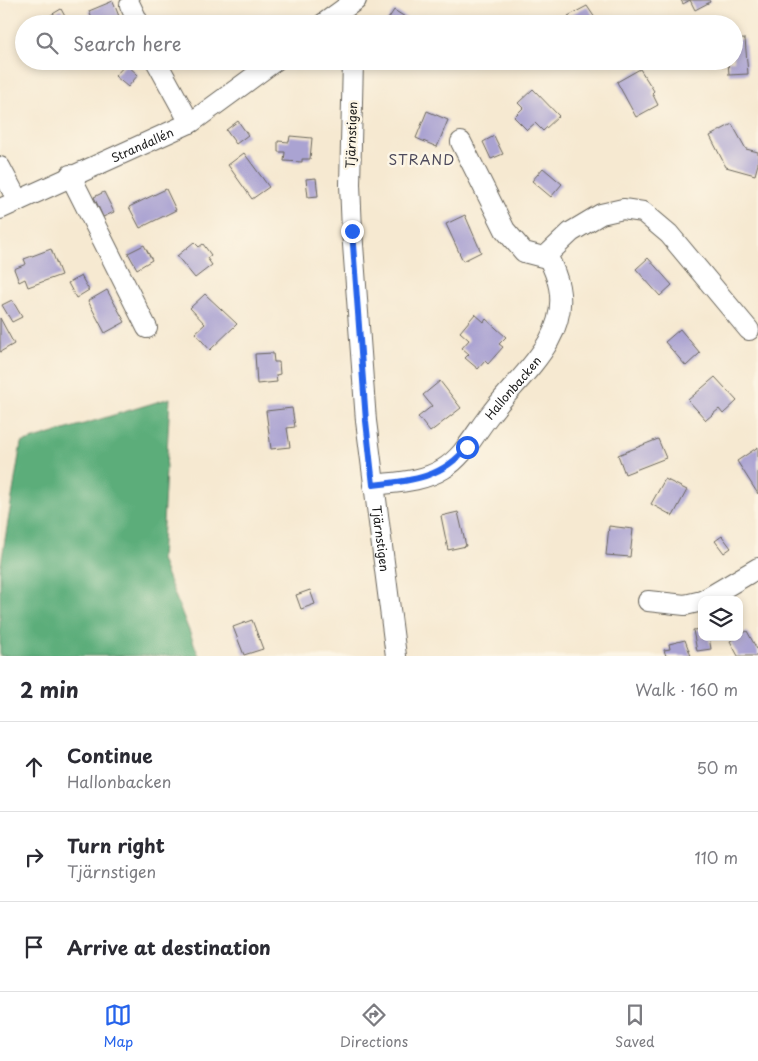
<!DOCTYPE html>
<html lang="en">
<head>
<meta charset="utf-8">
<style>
	body { margin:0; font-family:"Playpen Sans",sans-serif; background:#f7f7f7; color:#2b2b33 }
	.controls { position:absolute; right:15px; bottom:15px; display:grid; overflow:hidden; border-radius:10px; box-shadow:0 2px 8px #0003 }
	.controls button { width:45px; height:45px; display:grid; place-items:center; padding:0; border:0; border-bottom:1px solid #e1e1e2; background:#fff; color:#2b2b33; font:25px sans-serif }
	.stop { position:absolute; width:15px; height:15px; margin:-11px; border:4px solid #2563eb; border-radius:50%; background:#fff }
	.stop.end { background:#2563eb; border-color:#fff; box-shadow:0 1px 5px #0008 }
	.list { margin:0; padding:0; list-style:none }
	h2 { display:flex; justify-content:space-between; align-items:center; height:65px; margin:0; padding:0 20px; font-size:21px }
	h2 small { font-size:16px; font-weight:400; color:#7c7c81 }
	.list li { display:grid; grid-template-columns:32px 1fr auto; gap:15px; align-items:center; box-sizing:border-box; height:90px; padding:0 20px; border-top:1px solid #e1e1e2 }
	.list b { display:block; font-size:19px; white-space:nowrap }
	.list p { margin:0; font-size:16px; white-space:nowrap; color:#7c7c81 }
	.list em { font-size:16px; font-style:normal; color:#7c7c81 }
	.icon { flex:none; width:28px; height:28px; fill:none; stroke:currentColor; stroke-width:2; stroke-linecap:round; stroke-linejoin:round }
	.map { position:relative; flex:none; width:758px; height:656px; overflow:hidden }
	.search { position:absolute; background:#fff; box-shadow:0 2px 8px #0003; left:15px; right:15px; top:15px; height:55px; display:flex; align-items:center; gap:12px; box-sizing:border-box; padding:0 18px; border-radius:28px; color:#7c7c81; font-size:19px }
	.sheet { height:335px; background:#fff }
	nav { display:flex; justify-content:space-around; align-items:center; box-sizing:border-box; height:70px; border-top:1px solid #e1e1e2; background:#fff; font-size:14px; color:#7c7c81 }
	nav a { display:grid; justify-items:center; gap:2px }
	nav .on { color:#2563eb }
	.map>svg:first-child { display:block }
	.forest { fill:#5cad7a; stroke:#3c644b }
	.building { fill:#aaa3d2 }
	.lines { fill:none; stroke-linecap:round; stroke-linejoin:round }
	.minor-casing { stroke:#68645b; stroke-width:22 }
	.minor { stroke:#fff; stroke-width:20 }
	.route { stroke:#2563eb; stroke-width:6 }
	.labels { text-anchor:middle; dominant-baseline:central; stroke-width:5; stroke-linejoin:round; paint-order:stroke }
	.street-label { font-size:12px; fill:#1c1c1c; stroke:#fcf5e5 }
	.neighbourhood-label { font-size:14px; letter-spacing:1px; fill:#4e4b5c; stroke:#fcf5e5 }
</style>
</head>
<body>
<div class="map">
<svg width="758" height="656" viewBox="0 0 758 656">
	<rect width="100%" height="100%" fill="#fcf5e5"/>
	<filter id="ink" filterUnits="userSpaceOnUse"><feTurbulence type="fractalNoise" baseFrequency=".02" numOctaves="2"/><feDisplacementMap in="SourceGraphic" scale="10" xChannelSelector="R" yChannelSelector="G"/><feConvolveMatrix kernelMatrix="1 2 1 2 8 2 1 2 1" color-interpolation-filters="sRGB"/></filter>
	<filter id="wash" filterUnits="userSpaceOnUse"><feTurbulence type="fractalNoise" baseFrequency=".0096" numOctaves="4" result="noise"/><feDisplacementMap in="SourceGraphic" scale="20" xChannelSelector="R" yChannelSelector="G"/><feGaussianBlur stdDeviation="1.12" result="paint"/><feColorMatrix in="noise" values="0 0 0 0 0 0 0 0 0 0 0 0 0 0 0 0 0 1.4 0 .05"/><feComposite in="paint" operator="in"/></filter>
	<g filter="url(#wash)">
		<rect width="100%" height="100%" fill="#f6e9d1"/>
		<path class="forest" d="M170 398 161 560 199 656H0V570L21 443Z"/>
		<g id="blocks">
			<g class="building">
				<path d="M681 0H709L710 2 695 10 690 0 683 4Z"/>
				<path d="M113 1 122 24H94L89 11Z"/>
				<path d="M587 6 599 24H573L568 16Z"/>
				<path d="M61 9 69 24H43L41 21Z"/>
				<path d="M394 10 413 22 411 24H385Z"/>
				<path d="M745 39 748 74 729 75 728 61H734V40Z"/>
				<path d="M126 64 138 75 128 87 115 76Z"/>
				<path d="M640 69 654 91 652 93 658 105 636 117 617 82Z"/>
				<path d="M533 89 559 116 543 131 535 123 527 130 514 117 523 108 518 103Z"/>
				<path d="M427 111 448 120 437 147 416 138Z"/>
				<path d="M238 121 248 135 236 144 226 130Z"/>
				<path d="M732 124 746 149 758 152V164L755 175 726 167 710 136Z"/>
				<path d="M290 136 312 138 310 159H302V162L284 161 285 152H278V141L289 142Z"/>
				<path d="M494 136 503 154 491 159 483 142Z"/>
				<path d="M244 153 269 187 252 199 228 165Z"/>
				<path d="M543 168 562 184 551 197 532 181Z"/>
				<path d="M316 178 318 196 308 197 306 179Z"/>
				<path d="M166 189 176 210 140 228 129 207Z"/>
				<path d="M104 192 114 212 103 217 94 197Z"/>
				<path d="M465 215 481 252 463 261 446 224Z"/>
				<path d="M194 242 199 247 203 244 211 255 207 258 212 265 195 278 177 256Z"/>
				<path d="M144 245 152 260 137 269 128 253Z"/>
				<path d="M51 249 61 275 28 287 25 279 19 282 14 269 26 264 24 259Z"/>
				<path d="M648 258 672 285 660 296 636 269Z"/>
				<path d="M81 276 89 290 76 298 68 283Z"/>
				<path d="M107 290 125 322 105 333 88 301Z"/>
				<path d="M205 294 237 324 210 350 195 333 205 324 190 308Z"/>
				<path d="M12 300 22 317 12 322 2 305Z"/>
				<path d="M475 314 484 322 486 319 506 337 499 344 503 347 488 364 485 361 478 369 465 358 469 354 462 348 469 340 460 332Z"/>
				<path d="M0 318 14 344 0 352Z"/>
				<path d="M680 329 700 353 686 366 665 342Z"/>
				<path d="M273 353 274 362H279L280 374 276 375 277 382 257 384 255 354Z"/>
				<path d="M715 377 737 401 723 414 719 409 706 420 688 400Z"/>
				<path d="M440 381 461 408 430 432 418 417 432 406 423 395Z"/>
				<path d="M292 408 295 427 287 428 290 447 271 449 266 411Z"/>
				<path d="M658 439 666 458 625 474 618 455Z"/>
				<path d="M758 447V494L737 461Z"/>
				<path d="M665 479 687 490 673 516 651 504Z"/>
				<path d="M458 512 466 546 448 550 441 516Z"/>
				<path d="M609 526 633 529 630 557 606 555Z"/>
				<path d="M722 536 731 548 724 553 715 541Z"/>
				<path d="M310 590 315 604 301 609 296 595Z"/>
				<path d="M252 620 263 649 244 655 233 627Z"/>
				<path d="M702 629V637H709L711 649 697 651 693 630Z"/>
				<path d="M747 631 758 651V656H738L730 641Z"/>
				<path d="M685 640 691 656H666L664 650 670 649 669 644Z"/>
			</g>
		</g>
	</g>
	<g filter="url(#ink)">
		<use href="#blocks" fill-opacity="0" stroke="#68645b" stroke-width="1"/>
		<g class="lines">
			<g class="minor-casing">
				<g id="minor">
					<path d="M130 5 139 24"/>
					<path d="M323 24 356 0"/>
					<path d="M156 61 190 123"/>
					<path id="s1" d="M353 61 350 184 352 231 366 421 396 656"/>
					<path d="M461 142 505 230 524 252 543 257 547 255"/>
					<path d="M0 167 18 201"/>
					<path d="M70 175 147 328"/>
					<path id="s2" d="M0 209 192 122 275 61"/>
					<path id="s3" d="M373 485C397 482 422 482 443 469 465 456 476 431 492 412 520 375 569 339 559 287 557 276 552 265 547 255L571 232 601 214 623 209 643 212 669 234 749 330"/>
					<path d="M704 600 758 568"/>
					<path d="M648 601 685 605 702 601"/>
				</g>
			</g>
			<use href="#minor" class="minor"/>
		</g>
	</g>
	<g class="lines" filter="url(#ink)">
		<path class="route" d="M352 231 366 421 373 485C410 481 443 478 467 447"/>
	</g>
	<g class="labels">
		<g class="street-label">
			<text transform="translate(351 135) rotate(-88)">Tjärnstigen</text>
			<text stroke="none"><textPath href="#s2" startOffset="156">Strandallén</textPath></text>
			<text stroke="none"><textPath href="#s3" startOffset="180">Hallonbacken</textPath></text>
			<text stroke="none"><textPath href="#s1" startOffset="479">Tjärnstigen</textPath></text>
		</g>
		<g class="neighbourhood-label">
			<text x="422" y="159">STRAND</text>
		</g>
	</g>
</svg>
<div class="controls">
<button><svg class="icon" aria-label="layers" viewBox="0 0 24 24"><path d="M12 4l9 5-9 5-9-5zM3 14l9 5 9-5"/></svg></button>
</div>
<div class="stop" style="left:467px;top:447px"></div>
<div class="stop end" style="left:352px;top:231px"></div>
<div class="search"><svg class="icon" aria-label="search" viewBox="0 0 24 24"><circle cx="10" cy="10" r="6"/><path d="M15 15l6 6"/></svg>Search here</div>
</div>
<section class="sheet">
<h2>2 min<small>Walk · 160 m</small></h2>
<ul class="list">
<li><svg class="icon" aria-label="ahead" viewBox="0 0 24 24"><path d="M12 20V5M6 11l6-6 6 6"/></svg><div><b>Continue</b><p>Hallonbacken</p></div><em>50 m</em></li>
<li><svg class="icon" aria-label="right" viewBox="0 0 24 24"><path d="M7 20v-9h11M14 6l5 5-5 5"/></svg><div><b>Turn right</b><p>Tjärnstigen</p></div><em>110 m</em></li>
<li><svg class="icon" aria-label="arrive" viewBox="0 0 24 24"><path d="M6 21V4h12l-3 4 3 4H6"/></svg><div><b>Arrive at destination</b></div></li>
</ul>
</section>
<nav>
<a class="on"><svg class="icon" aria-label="map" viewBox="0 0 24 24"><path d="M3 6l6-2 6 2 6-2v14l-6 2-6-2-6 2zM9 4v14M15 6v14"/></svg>Map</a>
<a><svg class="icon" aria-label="directions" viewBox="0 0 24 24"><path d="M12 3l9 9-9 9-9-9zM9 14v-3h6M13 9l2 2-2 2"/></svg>Directions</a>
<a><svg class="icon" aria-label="saved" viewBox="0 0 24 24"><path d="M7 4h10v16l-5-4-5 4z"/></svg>Saved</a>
</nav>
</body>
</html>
